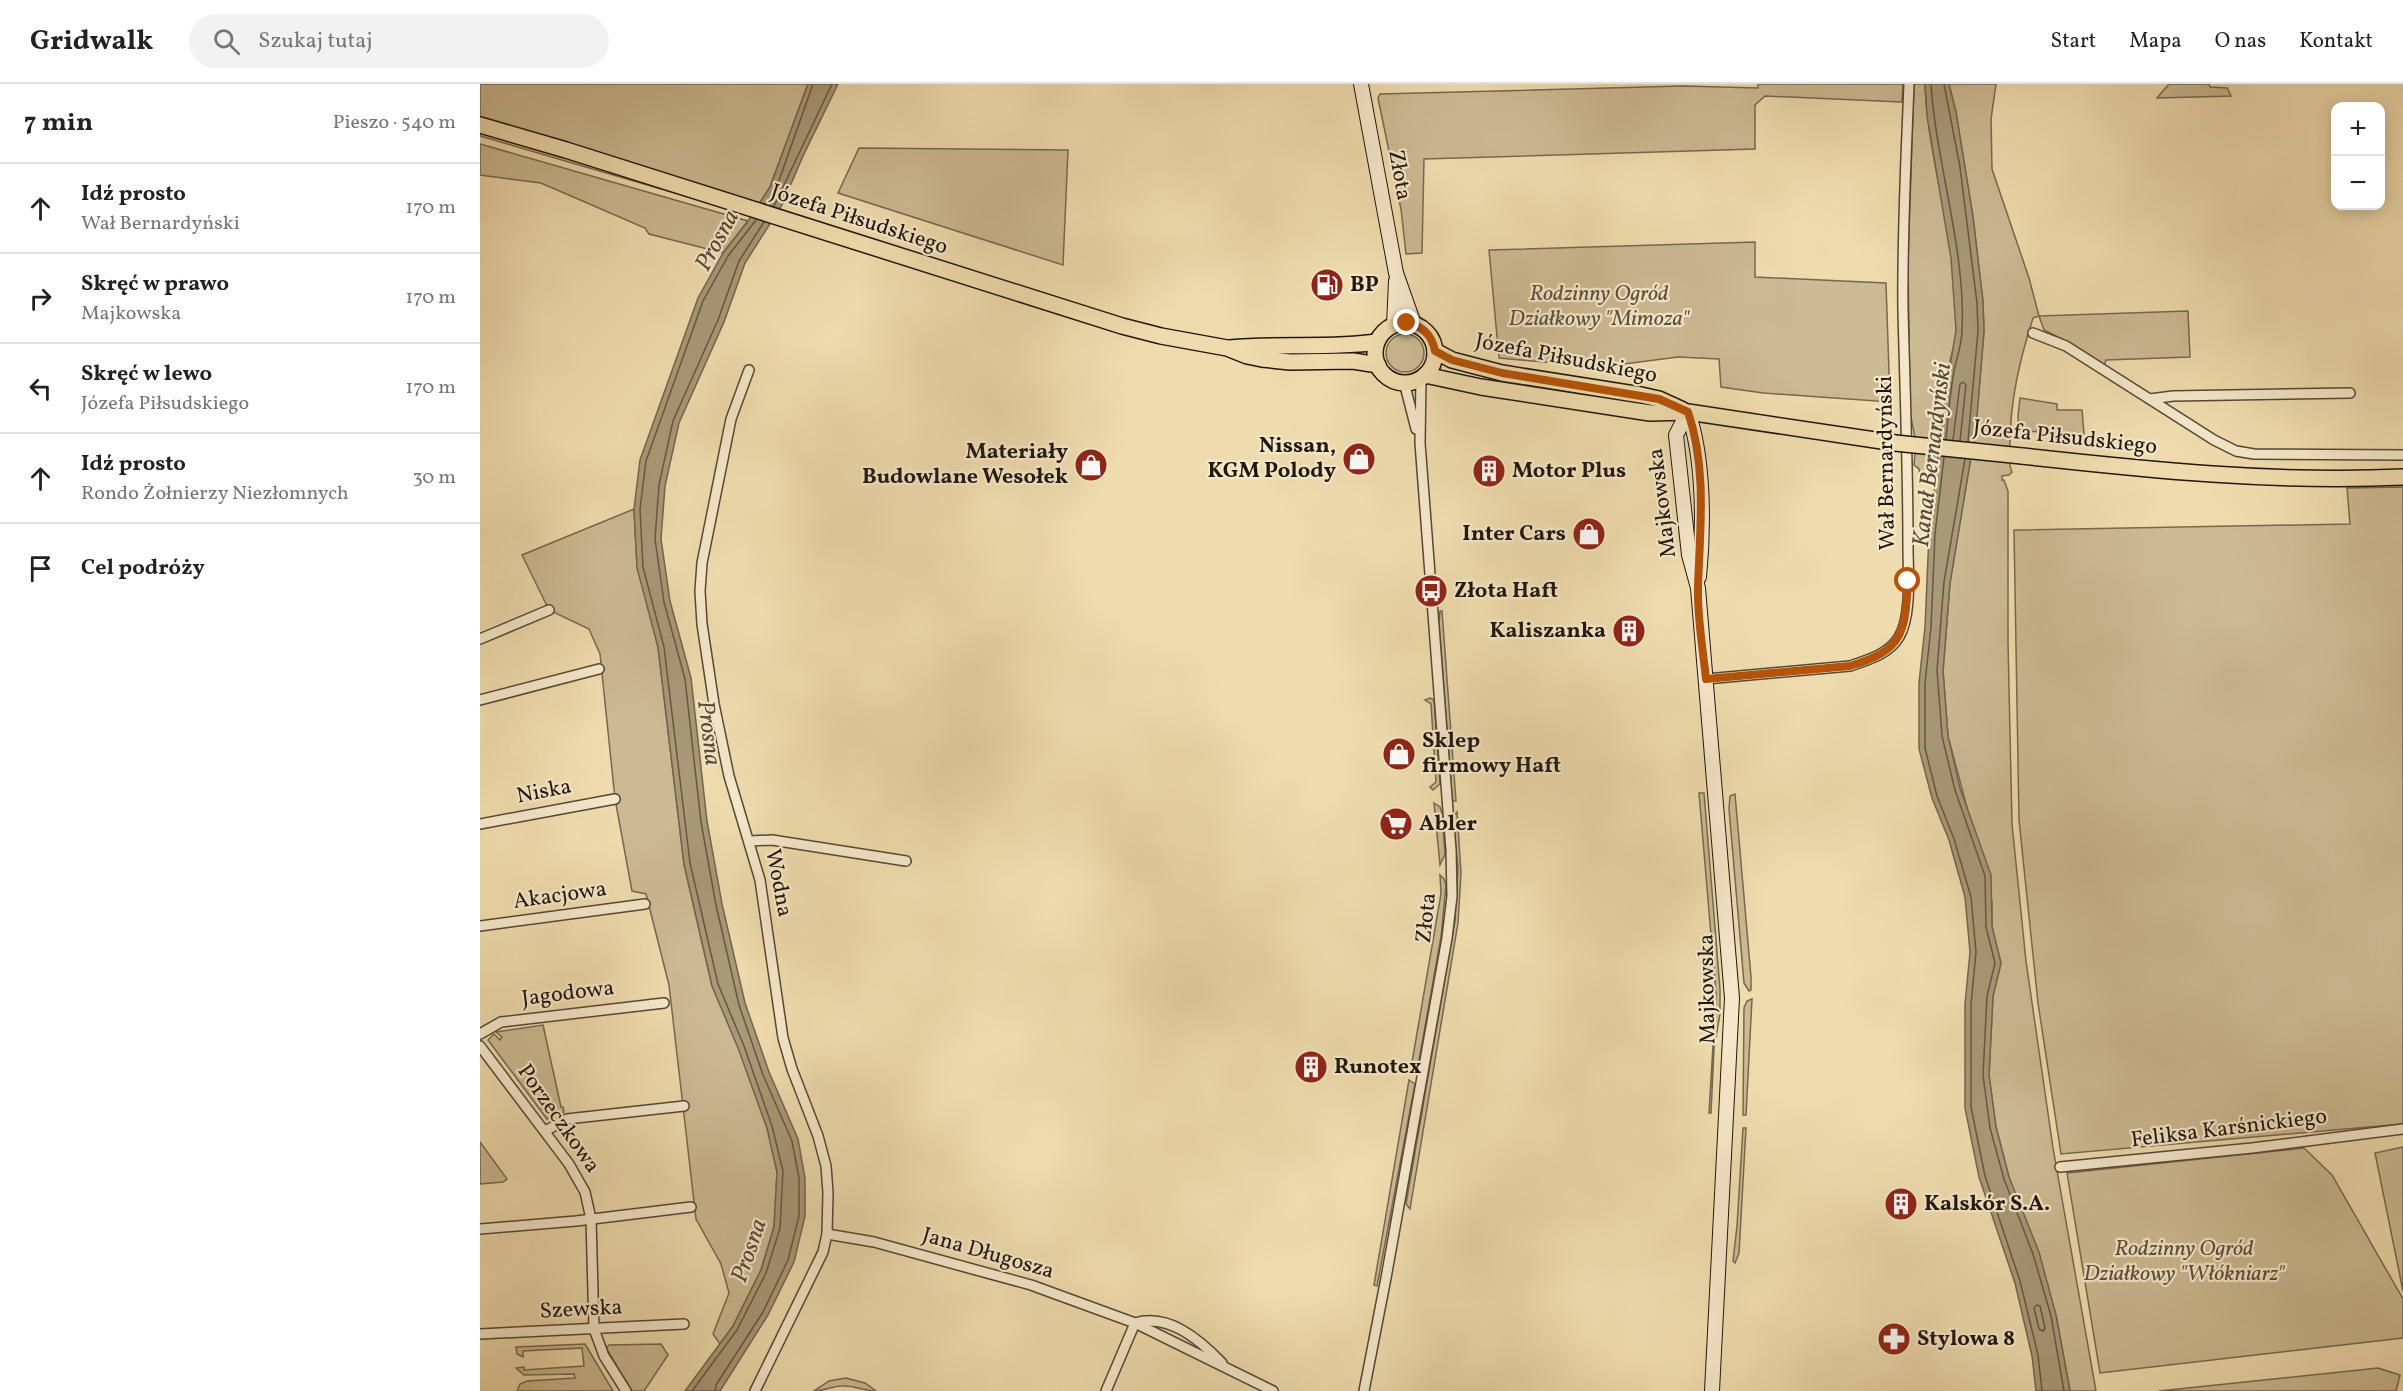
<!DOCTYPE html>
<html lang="pl">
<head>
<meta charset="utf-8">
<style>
	body { margin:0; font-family:Vollkorn,serif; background:#f2f2f2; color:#222 }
	.controls { position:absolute; right:18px; top:18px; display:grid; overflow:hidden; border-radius:12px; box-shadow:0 3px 15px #0003 }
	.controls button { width:54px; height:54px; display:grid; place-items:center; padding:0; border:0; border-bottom:2px solid #e0e0e0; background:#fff; color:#222; font:30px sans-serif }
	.stop { position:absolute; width:18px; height:18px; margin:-14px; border:4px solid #b45309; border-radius:50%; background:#fff }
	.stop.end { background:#b45309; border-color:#fff; box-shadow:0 2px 6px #0008 }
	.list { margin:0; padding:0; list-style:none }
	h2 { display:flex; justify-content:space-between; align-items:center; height:78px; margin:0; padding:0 24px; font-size:26px }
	h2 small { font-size:20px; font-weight:400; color:#767676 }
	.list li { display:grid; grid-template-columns:39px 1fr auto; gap:18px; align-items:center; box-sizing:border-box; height:90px; padding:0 24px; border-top:2px solid #e0e0e0 }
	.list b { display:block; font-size:22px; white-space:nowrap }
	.list p { margin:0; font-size:20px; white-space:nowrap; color:#767676 }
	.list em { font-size:20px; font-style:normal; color:#767676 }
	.icon { flex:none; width:33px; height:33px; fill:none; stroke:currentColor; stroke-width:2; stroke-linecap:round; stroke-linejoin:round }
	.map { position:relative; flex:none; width:1923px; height:1307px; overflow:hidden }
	header { display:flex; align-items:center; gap:36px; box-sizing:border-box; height:84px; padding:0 30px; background:#fff; border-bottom:2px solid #e0e0e0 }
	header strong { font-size:28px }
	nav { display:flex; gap:33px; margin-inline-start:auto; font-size:21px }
	.search { width:420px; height:54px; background:#f2f2f2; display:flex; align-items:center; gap:15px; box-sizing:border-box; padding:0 21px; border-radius:33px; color:#767676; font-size:22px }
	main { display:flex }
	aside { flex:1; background:#fff }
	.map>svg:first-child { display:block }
	.green { fill:#ccba93; stroke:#766850; stroke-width:1.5 }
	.water { fill:#a99977; stroke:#72654d; stroke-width:1.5 }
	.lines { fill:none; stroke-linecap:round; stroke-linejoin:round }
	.shore { stroke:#645842; stroke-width:1.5 }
	.street-casing { stroke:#544835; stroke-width:12 }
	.secondary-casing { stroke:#20160d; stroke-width:16 }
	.primary-casing { stroke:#20160d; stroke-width:18 }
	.street { stroke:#f5e8ca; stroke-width:9 }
	.secondary { stroke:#f5e8ca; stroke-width:14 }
	.primary { stroke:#efdcae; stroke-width:15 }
	.primary-bridge-casing { stroke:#20160d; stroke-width:18; stroke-linecap:butt }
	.primary-bridge { stroke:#efdcae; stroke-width:15 }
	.route { stroke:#b45309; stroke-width:8 }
	.labels { text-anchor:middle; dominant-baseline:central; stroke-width:4.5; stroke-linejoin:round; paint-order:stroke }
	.street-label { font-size:22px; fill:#20160d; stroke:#f5e8ca }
	.poi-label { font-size:22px; font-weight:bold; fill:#20160d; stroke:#f5e8ca; text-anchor:start }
	.park-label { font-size:22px; font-style:italic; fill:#5c4f3c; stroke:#f5e8ca }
	.water-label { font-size:24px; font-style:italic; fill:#574a37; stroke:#f5e8ca }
</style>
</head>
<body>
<header>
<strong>Gridwalk</strong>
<div class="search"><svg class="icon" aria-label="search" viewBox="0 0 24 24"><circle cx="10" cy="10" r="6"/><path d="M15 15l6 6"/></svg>Szukaj tutaj</div>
<nav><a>Start</a><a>Mapa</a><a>O nas</a><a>Kontakt</a></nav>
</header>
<main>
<aside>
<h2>7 min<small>Pieszo · 540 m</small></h2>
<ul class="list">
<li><svg class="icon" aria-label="ahead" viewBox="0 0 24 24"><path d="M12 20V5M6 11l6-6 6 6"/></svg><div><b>Idź prosto</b><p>Wał Bernardyński</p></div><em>170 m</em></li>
<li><svg class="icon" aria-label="right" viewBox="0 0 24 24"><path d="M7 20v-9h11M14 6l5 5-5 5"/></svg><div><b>Skręć w prawo</b><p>Majkowska</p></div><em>170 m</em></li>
<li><svg class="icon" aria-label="left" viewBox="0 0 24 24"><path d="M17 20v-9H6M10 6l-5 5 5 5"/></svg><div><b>Skręć w lewo</b><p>Józefa Piłsudskiego</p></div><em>170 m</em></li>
<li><svg class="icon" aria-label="ahead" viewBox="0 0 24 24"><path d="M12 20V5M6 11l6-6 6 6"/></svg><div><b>Idź prosto</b><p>Rondo Żołnierzy Niezłomnych</p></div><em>30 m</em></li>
<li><svg class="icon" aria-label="arrive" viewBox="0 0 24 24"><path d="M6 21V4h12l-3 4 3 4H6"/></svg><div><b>Cel podróży</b></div></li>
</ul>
</aside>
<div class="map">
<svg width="1923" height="1307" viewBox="0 0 1923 1307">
	<rect width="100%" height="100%" fill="#efdcae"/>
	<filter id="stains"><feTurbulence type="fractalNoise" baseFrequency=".00333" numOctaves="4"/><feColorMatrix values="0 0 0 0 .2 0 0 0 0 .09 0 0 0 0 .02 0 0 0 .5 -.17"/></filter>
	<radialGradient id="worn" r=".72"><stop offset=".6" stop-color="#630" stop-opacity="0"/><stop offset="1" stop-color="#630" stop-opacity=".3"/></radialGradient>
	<g class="green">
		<path d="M0 0H328L290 103 280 119 45 46 0 35Z"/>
		<path d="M1278 0H1423L1422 18 1285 12 1275 21V65L944 75 942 169 926 170 921 125 898 14 900 10 1203 2 1278 4Z"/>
		<path d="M1434 0H1445C1448 82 1480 163 1476 246 1476 260 1470 273 1468 286 1463 321 1459 356 1456 391L1440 392 1439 385 1434 381 1436 358 1430 329 1428 177Z"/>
		<path d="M1469 0H1516L1511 35 1512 85 1549 194 1559 232 1708 227 1710 273 1626 276 1624 282 1588 258 1564 246 1559 232 1553 234C1540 275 1530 316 1530 361 1530 369 1528 380 1532 388L1529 391 1522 392V396H1524L1528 407V558L1532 740 1546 877 1573 1064 1616 1307H1590L1576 1231 1529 1093 1516 1043 1509 991 1513 912 1521 879 1512 843V818L1468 652 1463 587 1470 499 1496 343 1504 247 1503 218 1493 133 1476 29Z"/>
		<path d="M1689 0H1729L1730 3 1747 4 1751 12 1677 14Z"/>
		<path d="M0 47 239 120V122L0 52Z"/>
		<path d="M0 60 268 137 243 169 169 150 165 144 61 99 0 91Z"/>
		<path d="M379 64 588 66 583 181 358 109Z"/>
		<path d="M1275 158V193L1406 199 1410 318 1283 309 1241 303 1239 275 1198 273 1121 283 1019 274 1009 166Z"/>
		<circle cx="925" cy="269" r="19"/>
		<path d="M1540 314 1577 320V326H1602L1604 350 1539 347 1538 332Z"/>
		<path d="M1923 403V1040L1581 1070 1558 919 1539 736 1534 446 1870 440 1867 404Z"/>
		<path d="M154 425 157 481 178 563 204 780 232 902 258 962 287 1044 297 1088 294 1143 281 1186 253 1242 240 1260 233 1250 249 1209 241 1180 216 1135 189 901 166 810 152 807 135 715 120 570 109 545 69 526 42 471Z"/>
		<path d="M960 527H962L976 717H973L972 712 959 539Z"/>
		<path d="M950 614 954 616 960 700 953 706 950 703 956 698 951 620 945 616Z"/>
		<path d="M1219 709H1224L1240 905V930L1234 964 1231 1029H1229L1236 910Z"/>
		<path d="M1255 710 1271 893V906L1269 907 1264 899 1249 725 1250 712Z"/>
		<path d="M954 719 960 723 962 729 965 770 960 781Z"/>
		<path d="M977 728 981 789 978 839 930 1125 926 1120 975 837 978 784 973 733Z"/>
		<path d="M960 791 964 795 966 801 961 853 938 982 931 984 961 810Z"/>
		<path d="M1272 915 1266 1031H1263L1264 924 1267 917Z"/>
		<path d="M63 941 81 1023H83L84 1028 67 1035 8 956 14 950 20 956 22 953 16 948Z"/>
		<path d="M929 996 935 1000 897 1202 894 1201Z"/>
		<path d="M1263 1044H1266L1259 1169 1255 1179 1253 1177 1257 1142Z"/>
		<path d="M0 1058 27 1095 23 1098 0 1100Z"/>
		<path d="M1923 1063V1207L1895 1069Z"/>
		<path d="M1824 1064 1852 1091 1923 1215V1254L1620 1289 1587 1089Z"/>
		<path d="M105 1260 133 1307H37L40 1300 47 1297 95 1294 94 1290 44 1291 36 1284 44 1283V1286L104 1282 102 1264 43 1267V1273L37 1270 36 1263Z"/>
		<path d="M181 1260 188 1271 164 1307H152L126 1264 129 1261Z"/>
		<path d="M1898 1284 1920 1291 1916 1307H1679Z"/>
		<path d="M366 1294 385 1299 396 1307C384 1307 374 1301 362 1302 352 1302 344 1307 334 1307L349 1297Z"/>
	</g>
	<g class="water">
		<path d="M328 0H358L323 72 302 121 265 179 244 238 199 339 185 402 181 455 190 517 211 594 227 737 242 820 265 919 289 988 318 1055 325 1094V1132L314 1178 288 1231 240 1307H205L253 1242 281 1186 294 1143 297 1088 287 1044 258 964 232 902 204 780 178 563 157 484 154 425 160 376 218 214 243 169 268 137 290 103Z"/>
		<path d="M1445 0H1469L1476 28 1493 133 1503 218 1504 247 1496 343 1470 499 1463 587 1468 652 1480 704 1511 791 1512 843 1521 879 1513 912 1509 991 1516 1043 1529 1093 1559 1168 1576 1231 1590 1307H1556L1552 1272 1535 1199 1499 1093 1485 1024V920L1490 868 1485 813 1469 756 1452 714 1439 665V599L1445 543 1449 450 1465 313 1476 246 1471 174 1447 32Z"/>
	</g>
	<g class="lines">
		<g class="shore">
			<path d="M1451 0C1456 80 1486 166 1482 246 1482 260 1477 273 1474 287 1470 309 1468 332 1466 355"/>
			<path d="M1464 0 1480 83 1497 219 1498 247 1488 357"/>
			<path d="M286 120 296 105 333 0"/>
			<path d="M294 122 352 0"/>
			<path d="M1473 356 1480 300 1483 298 1486 301 1480 357"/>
			<path d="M1464 373 1455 450 1451 543 1445 599V664L1457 712 1474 755 1491 813 1496 868 1491 920V1023L1505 1092 1540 1197 1558 1271 1562 1307"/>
			<path d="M1485 375 1464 498 1457 586 1462 652 1475 706 1505 792 1506 843 1515 879 1507 912 1503 991 1510 1044 1524 1095 1553 1170 1571 1232 1584 1307"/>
			<path d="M1557 1221 1560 1222 1565 1244 1563 1247 1559 1245 1554 1224Z"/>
			<path d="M212 1307 257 1246 286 1189 300 1144 303 1087 292 1042 264 962 238 900 210 779 184 563 163 483 160 425 166 377 223 217 248 172 276 136"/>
			<path d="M235 1307 236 1301 283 1228 308 1176 319 1132V1094L312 1057 283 991 259 921 236 821 221 738 205 595 184 518 175 455 179 401 193 337 238 236 259 177 284 138"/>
		</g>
		<g class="street-casing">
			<g id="street">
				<path d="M1553 249 1586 262 1734 356 1756 367 1774 370 1923 371"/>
				<path d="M269 286 251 335 222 479 220 507 222 540 234 620 249 692 280 796 303 954 312 985 338 1052 346 1082 348 1109 347 1150 343 1168 275 1307"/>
				<path d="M924 298 936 345"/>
				<path d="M1670 315 1693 312 1870 309"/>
				<path d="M0 555 69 526"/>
				<path d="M1226 595 1370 582C1388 576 1409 570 1419 553 1432 532 1428 487 1428 463 1428 384 1425 306 1423 227 1422 151 1426 76 1429 0"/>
				<path d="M0 616 119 585"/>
				<path d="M0 740 135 715"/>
				<path d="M270 757 292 756 426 777"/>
				<path d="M0 842 165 820"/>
				<path d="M0 950 21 938 184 919"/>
				<path d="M0 962 89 1080 105 1108 111 1135 114 1245 124 1272 146 1307"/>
				<path d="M65 1047 87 1035 204 1022"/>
				<path d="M1580 1083 1772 1064 1923 1045"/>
				<path d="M0 1145 96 1137 211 1123"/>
				<path d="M347 1150 394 1158 551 1201 655 1239 793 1307"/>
				<path d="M655 1239C689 1229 720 1256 742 1279"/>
				<path d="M0 1250 204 1240"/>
				<path d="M626 1307 655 1239"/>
				<path d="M884 1307 906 1194 967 854 972 812 971 766 940 359 941 294"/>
			</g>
		</g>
		<g class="secondary-casing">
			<g id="secondary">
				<path d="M881 0 916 189 934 240"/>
				<path d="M914 241 916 197"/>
				<path d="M1208 328 1196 351 1209 471 1218 504 1252 914 1232 1307"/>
				<path d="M1208 328C1224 374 1224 444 1219 493"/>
			</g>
		</g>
		<g class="primary-casing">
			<g id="primary">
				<path d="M0 41 86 66 642 242 681 252 747 264 767 272 782 275 810 278 873 277 898 281"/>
				<circle cx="925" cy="269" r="30"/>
				<path d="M750 264C799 259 849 265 897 258"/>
				<path d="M955 267 972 276 1022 289 1161 311 1179 315 1203 326"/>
				<path d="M945 291 1001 303 1170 329 1208 328 1415 359"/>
				<path d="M1542 372C1669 386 1795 399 1923 393"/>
			</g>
		</g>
		<use href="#street" class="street"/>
		<use href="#secondary" class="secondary"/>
		<use href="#primary" class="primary"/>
		<g class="primary-bridge-casing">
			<path id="primary-bridge" d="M1415 359 1542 372"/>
		</g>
		<use href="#primary-bridge" class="primary-bridge"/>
	</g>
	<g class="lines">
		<path class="route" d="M927 239C943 242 952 251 955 267L972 276 1022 289 1179 315 1208 328C1227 383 1220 445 1218 502 1217 533 1223 565 1226 595L1370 582C1424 566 1425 549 1428 497"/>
	</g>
	<defs>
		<g id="fuel-disc" transform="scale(1.725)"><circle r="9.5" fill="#8f2418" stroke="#f5e8ca"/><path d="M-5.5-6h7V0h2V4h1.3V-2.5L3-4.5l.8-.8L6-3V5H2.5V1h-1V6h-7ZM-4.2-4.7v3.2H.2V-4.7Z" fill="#fff"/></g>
		<g id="shop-disc" transform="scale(1.725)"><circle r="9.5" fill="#8f2418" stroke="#f5e8ca"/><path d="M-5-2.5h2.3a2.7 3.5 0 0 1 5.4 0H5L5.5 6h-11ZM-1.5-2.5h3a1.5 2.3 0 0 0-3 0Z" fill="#fff"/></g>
		<g id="building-disc" transform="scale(1.725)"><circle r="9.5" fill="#8f2418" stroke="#f5e8ca"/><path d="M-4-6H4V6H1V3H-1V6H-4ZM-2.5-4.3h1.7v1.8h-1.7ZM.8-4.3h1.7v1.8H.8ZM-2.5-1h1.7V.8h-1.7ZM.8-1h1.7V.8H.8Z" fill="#fff"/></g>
		<g id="bus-disc" transform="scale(1.725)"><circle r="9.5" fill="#8f2418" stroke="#f5e8ca"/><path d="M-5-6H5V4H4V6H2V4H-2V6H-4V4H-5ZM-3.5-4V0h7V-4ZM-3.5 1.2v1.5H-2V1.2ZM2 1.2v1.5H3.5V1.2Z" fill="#fff"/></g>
		<g id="supermarket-disc" transform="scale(1.725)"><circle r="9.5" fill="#8f2418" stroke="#f5e8ca"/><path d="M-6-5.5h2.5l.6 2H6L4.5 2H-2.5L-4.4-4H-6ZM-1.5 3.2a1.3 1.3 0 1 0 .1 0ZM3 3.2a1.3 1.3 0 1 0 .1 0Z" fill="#fff"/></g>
		<g id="pharmacy-disc" transform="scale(1.725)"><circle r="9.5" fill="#8f2418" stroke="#f5e8ca"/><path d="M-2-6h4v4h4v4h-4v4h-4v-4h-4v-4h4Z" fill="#fff"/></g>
	</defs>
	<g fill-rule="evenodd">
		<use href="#fuel-disc" x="847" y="201"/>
		<use href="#shop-disc" x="879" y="375"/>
		<use href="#shop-disc" x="611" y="381"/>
		<use href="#building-disc" x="1009" y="387"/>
		<use href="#shop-disc" x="1109" y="450"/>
		<use href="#bus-disc" x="951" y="507"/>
		<use href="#building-disc" x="1149" y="547"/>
		<use href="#shop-disc" x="919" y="670"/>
		<use href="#supermarket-disc" x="916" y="740"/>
		<use href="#building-disc" x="831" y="983"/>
		<use href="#building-disc" x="1421" y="1120"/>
		<use href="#pharmacy-disc" x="1414" y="1255"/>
	</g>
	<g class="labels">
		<g class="street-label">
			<text transform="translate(919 91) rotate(80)">Złota</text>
			<text transform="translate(379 136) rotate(18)">Józefa Piłsudskiego</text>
			<text transform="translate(1086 275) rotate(11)">Józefa Piłsudskiego</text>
			<text transform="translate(1585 354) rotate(6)">Józefa Piłsudskiego</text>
			<text transform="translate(1407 379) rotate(-91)">Wał Bernardyński</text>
			<text transform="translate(1183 419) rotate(-97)">Majkowska</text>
			<text transform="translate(64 708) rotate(-11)">Niska</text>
			<text transform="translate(298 799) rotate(79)">Wodna</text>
			<text transform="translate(80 812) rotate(-8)">Akacjowa</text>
			<text transform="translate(947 834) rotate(-84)">Złota</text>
			<text transform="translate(1228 905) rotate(-91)">Majkowska</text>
			<text transform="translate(88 910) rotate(-7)">Jagodowa</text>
			<text transform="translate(78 1035) rotate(55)">Porzeczkowa</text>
			<text transform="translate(1749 1045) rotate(-7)">Feliksa Karśnickiego</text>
			<text transform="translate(508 1170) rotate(16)">Jana Długosza</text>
			<text transform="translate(101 1226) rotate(-3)">Szewska</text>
		</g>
		<g class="poi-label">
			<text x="870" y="201">BP</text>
			<text x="856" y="362" text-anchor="end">Nissan,<tspan x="856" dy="25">KGM Polody</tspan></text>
			<text x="588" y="368" text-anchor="end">Materiały<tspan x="588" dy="25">Budowlane Wesołek</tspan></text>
			<text x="1032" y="387">Motor Plus</text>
			<text x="1086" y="450" text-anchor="end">Inter Cars</text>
			<text x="974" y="507">Złota Haft</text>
			<text x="1126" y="547" text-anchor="end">Kaliszanka</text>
			<text x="942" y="657">Sklep<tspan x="942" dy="25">firmowy Haft</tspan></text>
			<text x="939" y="740">Abler</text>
			<text x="854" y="983">Runotex</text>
			<text x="1444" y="1120">Kalskór S.A.</text>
			<text x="1437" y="1255">Stylowa 8</text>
		</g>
		<g class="park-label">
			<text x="1119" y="210">Rodzinny Ogród<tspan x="1119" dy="25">Działkowy "Mimoza"</tspan></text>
			<text x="1704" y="1165">Rodzinny Ogród<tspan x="1704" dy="25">Działkowy "Włókniarz"</tspan></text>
		</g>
		<g class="water-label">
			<text transform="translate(238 157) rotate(-61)">Prosna</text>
			<text transform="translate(1453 371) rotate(-83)">Kanał Bernardyński</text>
			<text transform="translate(228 649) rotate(83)">Prosna</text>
			<text transform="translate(270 1167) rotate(-71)">Prosna</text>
		</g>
	</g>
	<rect width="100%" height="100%" filter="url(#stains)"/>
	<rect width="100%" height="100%" fill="url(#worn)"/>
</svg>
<div class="controls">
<button>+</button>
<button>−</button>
</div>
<div class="stop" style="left:1428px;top:497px"></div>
<div class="stop end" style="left:927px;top:239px"></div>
</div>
</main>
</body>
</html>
